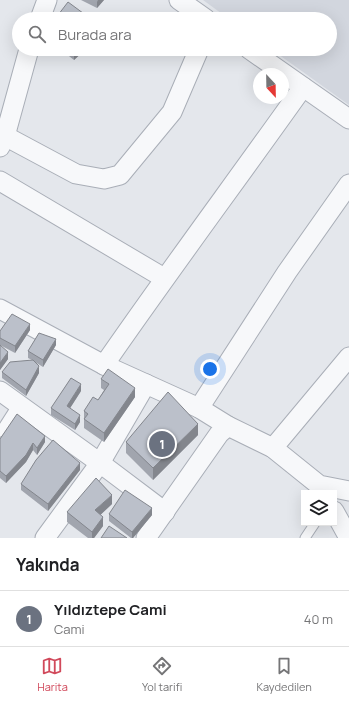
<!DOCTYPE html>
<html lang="tr">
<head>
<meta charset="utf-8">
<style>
	body { margin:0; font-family:Manrope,sans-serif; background:#f6f6f6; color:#202124 }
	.controls { position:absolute; right:12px; bottom:12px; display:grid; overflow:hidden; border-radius:0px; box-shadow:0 4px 16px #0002 }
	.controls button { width:36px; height:36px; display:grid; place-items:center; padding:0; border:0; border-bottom:1px solid #e0e0e0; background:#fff; color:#202124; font:20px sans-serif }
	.compass { position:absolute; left:253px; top:68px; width:36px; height:36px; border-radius:50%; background:#fff; box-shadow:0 4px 16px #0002; rotate:158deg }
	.you { position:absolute; left:210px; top:369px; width:14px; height:14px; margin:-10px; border:3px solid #fff; border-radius:50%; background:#1a73e8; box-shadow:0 0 0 6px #1a73e833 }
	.badge { display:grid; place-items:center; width:26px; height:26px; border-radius:50%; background:#d1495b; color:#fff; font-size:13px; font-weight:700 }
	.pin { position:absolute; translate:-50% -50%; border:2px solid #fff; box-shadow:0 1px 4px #0006 }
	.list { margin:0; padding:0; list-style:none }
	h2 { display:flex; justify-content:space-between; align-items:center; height:52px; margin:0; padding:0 16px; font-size:17px }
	h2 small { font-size:13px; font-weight:400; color:#757577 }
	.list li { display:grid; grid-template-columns:26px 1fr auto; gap:12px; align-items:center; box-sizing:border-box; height:56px; padding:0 16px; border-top:1px solid #e0e0e0 }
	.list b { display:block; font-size:15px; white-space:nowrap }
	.list p { margin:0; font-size:13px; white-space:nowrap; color:#757577 }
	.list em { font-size:13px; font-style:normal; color:#757577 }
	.icon { flex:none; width:22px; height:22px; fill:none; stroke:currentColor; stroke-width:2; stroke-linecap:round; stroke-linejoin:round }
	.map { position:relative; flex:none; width:349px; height:538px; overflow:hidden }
	.search { position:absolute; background:#fff; box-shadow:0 4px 16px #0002; left:12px; right:12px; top:12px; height:44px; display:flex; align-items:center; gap:10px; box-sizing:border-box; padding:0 14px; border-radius:22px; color:#757577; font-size:15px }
	.sheet { height:108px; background:#fff }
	nav { display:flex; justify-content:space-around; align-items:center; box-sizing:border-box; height:56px; border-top:1px solid #e0e0e0; background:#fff; font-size:11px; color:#757577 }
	nav a { display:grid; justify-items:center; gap:2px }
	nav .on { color:#d1495b }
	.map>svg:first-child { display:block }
	.built { fill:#d2d6de }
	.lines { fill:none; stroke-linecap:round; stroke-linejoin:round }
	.service-casing { stroke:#a9aeb7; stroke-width:11 }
	.minor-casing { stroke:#a9aeb7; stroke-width:21 }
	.service { stroke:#f7f8fa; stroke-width:9 }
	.minor { stroke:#f7f8fa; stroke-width:19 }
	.wall { fill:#a1a5ae }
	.shaded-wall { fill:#83868d }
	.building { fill:#bbc0ca; stroke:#83868d }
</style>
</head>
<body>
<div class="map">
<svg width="349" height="538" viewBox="0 0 349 538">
	<rect width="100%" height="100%" fill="#e4e7ec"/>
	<path class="built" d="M203 0H349V105L271 49H330V19H229Z"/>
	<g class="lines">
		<g class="service-casing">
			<g id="service">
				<path d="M0 432 18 404"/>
				<path d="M305 538 315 523"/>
			</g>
		</g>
		<g class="minor-casing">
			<g id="minor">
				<path d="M179 0 206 19"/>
				<path d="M40 19 47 0"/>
				<path d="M249 49 349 119"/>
				<path d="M5 136 76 174 104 179 120 175 172 112 199 49"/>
				<path d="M0 147 7 129 29 49"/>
				<path d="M0 181 164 278"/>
				<path d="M0 309 104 365 199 408 228 426 273 448 319 485 349 491"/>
				<path d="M104 365C169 271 237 180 303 87"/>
				<path d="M0 391 100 463 165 512"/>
				<path d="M199 408 287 272 349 184"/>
				<path d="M273 448 349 357"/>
				<path d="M334 511 349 538"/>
				<path d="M45 538 100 463 146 384"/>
				<path d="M146 538 219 434 228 426"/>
			</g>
		</g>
		<use href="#service" class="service"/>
		<use href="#minor" class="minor"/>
	</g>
	<g class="wall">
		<path d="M81 0H104L97 8Z"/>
		<path d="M60 49H86L74 60Z"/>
		<path d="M30 330 15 353 0 345 8 359 0 370V331Z"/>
		<path d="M56 345 43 367 35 362 39 373 26 396 2 378V372L32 360 28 358V351Z"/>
		<path d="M101 379 135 397 104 442 84 428V411L98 400 104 390 101 388Z"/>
		<path d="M81 391 70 408 80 422 75 430 51 415V408Z"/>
		<path d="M198 435 153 480 126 453V442Z"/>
		<path d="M0 439 45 442 37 455 33 450 26 462 6 483 0 478Z"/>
		<path d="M80 470 48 511 21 490V484Z"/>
		<path d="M112 504 100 515 103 526 94 538H88L67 522V512Z"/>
		<path d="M109 514 152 515 133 538H131L109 521Z"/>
	</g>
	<g class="shaded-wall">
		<path d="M98 0H104L97 8V2Z"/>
		<path d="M76 49H86L74 60V51Z"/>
		<path d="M30 324V330L15 353V346Z"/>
		<path d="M56 339V345L43 367V360Z"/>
		<path d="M8 352V359L0 370V363Z"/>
		<path d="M39 366V373L26 396V390Z"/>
		<path d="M81 384V391L67 413V406Z"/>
		<path d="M135 388V397L104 442V433Z"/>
		<path d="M80 415V422L75 430V424Z"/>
		<path d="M198 424V435L153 480V468Z"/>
		<path d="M45 436V442L37 455V448Z"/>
		<path d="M33 443V450L26 462 6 483V476Z"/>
		<path d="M80 463V470L48 511V504Z"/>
		<path d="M112 495V504L95 520V510Z"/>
		<path d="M152 508V515L133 538H132V532Z"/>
		<path d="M103 517V526L94 538H92V532Z"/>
	</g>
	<g class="building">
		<path d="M68 2 91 19H55Z"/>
		<path d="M71 49H76L74 51Z"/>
		<path d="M12 314 30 324 15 346 0 338V331Z"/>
		<path d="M39 333 56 339 43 360 28 351Z"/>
		<path d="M0 345 8 352 0 363Z"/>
		<path d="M33 360 39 366 26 390 2 372 10 362Z"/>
		<path d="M108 369 135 388 104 433 84 419 88 414 84 411 93 397 98 400 109 384 101 379Z"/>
		<path d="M71 378 81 384 67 406 80 415 75 424 51 408Z"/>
		<path d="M168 392 198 424 153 468 126 442Z"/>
		<path d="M17 414 45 436 37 448 33 443 26 455 6 476 0 471V439Z"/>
		<path d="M53 440 80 463 48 504 21 484 36 460Z"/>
		<path d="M96 478 112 495 95 510 103 517 92 532 67 512Z"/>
		<path d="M125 490 152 508 132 532 109 514Z"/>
		<path d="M109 526 127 538H101Z"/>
	</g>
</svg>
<div class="controls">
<button><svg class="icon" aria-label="layers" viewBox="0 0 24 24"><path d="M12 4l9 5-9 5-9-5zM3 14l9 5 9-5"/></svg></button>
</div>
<svg class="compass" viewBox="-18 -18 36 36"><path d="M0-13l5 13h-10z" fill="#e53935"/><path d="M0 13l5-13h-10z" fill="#757577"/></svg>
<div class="you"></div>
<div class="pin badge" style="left:162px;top:444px;background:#6b7280">1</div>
<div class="search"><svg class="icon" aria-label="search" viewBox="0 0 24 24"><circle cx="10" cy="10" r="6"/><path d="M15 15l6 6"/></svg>Burada ara</div>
</div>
<section class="sheet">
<h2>Yakında<small></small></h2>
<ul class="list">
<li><span class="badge" style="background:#6b7280">1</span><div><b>Yıldıztepe Cami</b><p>Cami</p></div><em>40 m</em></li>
</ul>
</section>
<nav>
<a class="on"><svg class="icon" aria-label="map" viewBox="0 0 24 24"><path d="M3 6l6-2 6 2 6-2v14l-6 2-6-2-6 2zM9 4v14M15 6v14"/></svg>Harita</a>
<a><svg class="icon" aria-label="directions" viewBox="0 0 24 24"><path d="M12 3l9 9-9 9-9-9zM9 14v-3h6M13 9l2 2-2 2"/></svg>Yol tarifi</a>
<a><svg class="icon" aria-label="saved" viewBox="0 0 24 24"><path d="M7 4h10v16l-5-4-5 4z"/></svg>Kaydedilen</a>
</nav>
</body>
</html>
